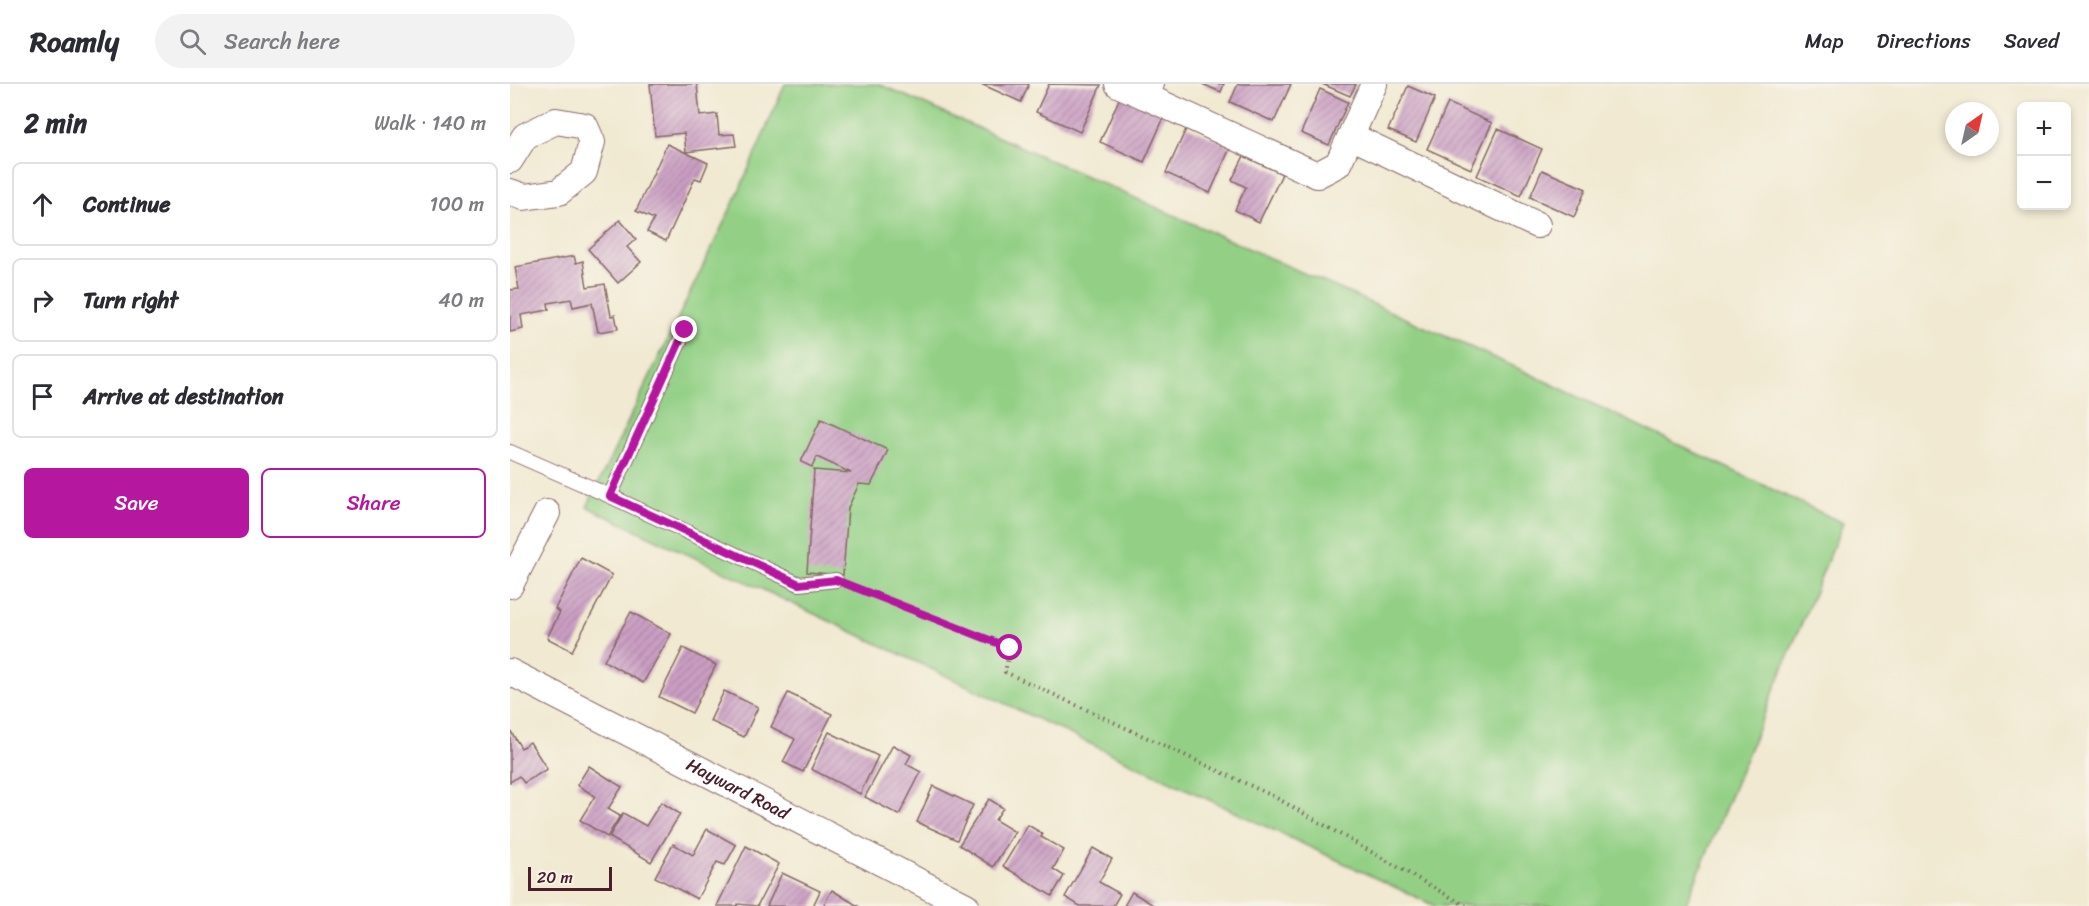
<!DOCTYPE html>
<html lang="en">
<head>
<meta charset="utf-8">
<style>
	body { margin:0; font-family:Sriracha,sans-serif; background:#f2f2f3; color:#2b2b33 }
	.controls { position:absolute; right:18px; top:18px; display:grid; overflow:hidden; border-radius:9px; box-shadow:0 3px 9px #0003 }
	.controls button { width:54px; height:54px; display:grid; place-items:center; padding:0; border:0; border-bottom:2px solid #e1e1e2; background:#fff; color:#2b2b33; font:30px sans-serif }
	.compass { position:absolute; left:1435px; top:18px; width:54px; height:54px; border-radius:50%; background:#fff; box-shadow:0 3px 9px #0003; rotate:34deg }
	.scale { position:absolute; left:18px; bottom:15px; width:84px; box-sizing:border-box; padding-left:6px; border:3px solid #4a1f2b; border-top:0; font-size:16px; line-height:21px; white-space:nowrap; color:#4a1f2b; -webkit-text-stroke:4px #f7f3e8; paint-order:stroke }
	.stop { position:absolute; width:18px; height:18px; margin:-14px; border:4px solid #b5179e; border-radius:50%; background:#fff }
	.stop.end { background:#b5179e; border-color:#fff; box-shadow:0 2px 6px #0008 }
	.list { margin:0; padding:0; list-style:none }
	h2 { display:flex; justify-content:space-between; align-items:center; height:78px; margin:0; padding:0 24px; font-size:26px }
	h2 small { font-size:20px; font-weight:400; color:#7c7c81 }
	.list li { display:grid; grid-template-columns:39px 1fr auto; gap:18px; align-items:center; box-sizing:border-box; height:84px; margin:0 12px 12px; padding:0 12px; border:2px solid #e1e1e2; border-radius:9px }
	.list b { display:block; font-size:22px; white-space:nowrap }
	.list em { font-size:20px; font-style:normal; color:#7c7c81 }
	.actions { display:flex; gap:12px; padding:18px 24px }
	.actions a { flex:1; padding:14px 0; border:2px solid #b5179e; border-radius:9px; text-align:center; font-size:21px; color:#b5179e }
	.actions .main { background:#b5179e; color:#fff }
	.icon { flex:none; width:33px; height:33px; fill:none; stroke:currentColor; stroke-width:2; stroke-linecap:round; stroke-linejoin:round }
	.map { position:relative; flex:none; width:1579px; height:822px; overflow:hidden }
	header { display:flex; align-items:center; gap:36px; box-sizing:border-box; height:84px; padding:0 30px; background:#fff; border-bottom:2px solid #e1e1e2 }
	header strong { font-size:28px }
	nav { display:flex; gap:33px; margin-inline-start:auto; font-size:21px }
	.search { width:420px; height:54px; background:#f2f2f3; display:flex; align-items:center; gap:15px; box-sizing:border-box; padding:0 21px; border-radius:33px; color:#7c7c81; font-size:22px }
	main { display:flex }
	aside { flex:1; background:#fff }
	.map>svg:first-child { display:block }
	.grass { fill:#93d085; stroke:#6e7858; stroke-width:1.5 }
	.building { fill:url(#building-hatch) }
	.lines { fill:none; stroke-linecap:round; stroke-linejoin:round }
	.service-casing { stroke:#846665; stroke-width:16 }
	.minor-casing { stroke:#846665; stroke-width:28 }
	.path { stroke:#846665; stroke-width:4; stroke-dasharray:1.5 4.5; stroke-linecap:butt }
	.service { stroke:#fff; stroke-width:14 }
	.minor { stroke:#fff; stroke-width:26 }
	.route { stroke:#b5179e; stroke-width:8 }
	.labels { text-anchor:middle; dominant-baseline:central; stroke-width:4.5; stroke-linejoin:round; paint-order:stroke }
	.street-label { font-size:18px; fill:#4a1f2b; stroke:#f7f3e8 }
</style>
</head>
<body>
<header>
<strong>Roamly</strong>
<div class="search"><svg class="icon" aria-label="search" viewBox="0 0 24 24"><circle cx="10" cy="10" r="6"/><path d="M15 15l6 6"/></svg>Search here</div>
<nav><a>Map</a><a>Directions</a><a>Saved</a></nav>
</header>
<main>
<aside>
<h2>2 min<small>Walk · 140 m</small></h2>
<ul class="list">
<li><svg class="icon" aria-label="ahead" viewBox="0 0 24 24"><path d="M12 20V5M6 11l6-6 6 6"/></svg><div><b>Continue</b></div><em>100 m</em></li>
<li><svg class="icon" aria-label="right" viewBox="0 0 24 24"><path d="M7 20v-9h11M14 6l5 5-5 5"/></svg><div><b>Turn right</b></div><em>40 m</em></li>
<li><svg class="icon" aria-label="arrive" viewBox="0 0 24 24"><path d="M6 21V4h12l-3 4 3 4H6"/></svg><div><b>Arrive at destination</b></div></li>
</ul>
<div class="actions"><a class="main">Save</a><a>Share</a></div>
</aside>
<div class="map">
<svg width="1579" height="822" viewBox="0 0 1579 822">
	<defs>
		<pattern id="building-hatch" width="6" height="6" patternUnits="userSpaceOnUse" patternTransform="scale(1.5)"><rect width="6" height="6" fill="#cb9fc4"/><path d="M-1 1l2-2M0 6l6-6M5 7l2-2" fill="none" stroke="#a7819f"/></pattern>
	</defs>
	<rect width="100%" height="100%" fill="#f7f3e8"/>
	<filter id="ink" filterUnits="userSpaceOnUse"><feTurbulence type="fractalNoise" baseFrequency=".0167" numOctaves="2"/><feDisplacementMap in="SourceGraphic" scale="12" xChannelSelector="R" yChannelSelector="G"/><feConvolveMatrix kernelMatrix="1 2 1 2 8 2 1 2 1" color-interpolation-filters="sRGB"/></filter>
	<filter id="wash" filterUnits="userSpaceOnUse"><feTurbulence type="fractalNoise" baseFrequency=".008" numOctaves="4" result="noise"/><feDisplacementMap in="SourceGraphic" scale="24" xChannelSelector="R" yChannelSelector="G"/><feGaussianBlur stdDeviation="1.35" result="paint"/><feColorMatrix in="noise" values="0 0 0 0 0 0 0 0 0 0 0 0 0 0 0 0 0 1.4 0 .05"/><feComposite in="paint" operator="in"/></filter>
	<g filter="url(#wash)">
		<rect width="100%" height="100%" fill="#f1e9d1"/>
		<path class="grass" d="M275 0H369L1016 288 1333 439 1175 822H925L77 423 229 107Z"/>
		<g id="blocks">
			<g class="building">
				<path d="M140 0H187L190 32 207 30 209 51 224 50 226 62 176 68 174 49 145 52Z"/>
				<path d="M471 0H519L511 18Z"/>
				<path d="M539 0 591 1 570 48 526 28Z"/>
				<path d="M692 0H714L711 8Z"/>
				<path d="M728 0H781L764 38 720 18Z"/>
				<path d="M812 0H846L840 12Z"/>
				<path d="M898 2 925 14 906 58 878 46Z"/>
				<path d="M810 5 838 18 819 61 791 49Z"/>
				<path d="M611 11 655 31 634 78 590 58Z"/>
				<path d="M938 19 982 39 961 85 917 65Z"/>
				<path d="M677 43 721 62 700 109 656 89Z"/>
				<path d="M988 45 1032 65 1011 112 967 92Z"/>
				<path d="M157 60 198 79 191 96 185 94 156 157 137 148 144 135 126 127Z"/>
				<path d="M734 72 772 90 749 138 725 126 736 103 722 96Z"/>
				<path d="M1032 86 1076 105 1064 133 1020 113Z"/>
				<path d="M110 136 126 155 117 163 131 178 108 199 78 165Z"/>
				<path d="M64 172 66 179 73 177 77 203 95 200 101 232 105 231 108 245 88 248 82 219 63 223 61 215 38 219 39 226 11 231 13 245 0 248V206L9 205 5 183Z"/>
				<path d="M311 335 378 366 361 401 349 400 338 424 333 491 297 488 304 386 341 389 307 373 302 383 291 378Z"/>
				<path d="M71 474 102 491 62 567 37 554 50 528 45 525Z"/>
				<path d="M121 528 161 550 133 599 94 577Z"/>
				<path d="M173 564 206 581 182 629 149 613Z"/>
				<path d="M214 607 248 623 234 653 200 637Z"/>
				<path d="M278 609 322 630 293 688 273 678 285 655 261 643Z"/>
				<path d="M0 646 11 664 20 658 37 685 14 699 9 692 0 698Z"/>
				<path d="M319 648 368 672 350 710 301 685Z"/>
				<path d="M383 661 401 671 396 680 411 688 389 731 355 713Z"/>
				<path d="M79 682 112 703 98 725 110 732 97 753 70 736 85 712 67 701Z"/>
				<path d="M423 702 463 721 447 756 407 738Z"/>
				<path d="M479 715 493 724 485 736 505 748 483 783 449 761Z"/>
				<path d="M151 718 170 730 141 778 99 753 113 729 136 742Z"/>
				<path d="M518 741 533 750 531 753 554 766 543 785 554 792 542 812 493 782Z"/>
				<path d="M197 745 226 761 215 781 207 778 187 815 145 793 163 760 183 771Z"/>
				<path d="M236 762 269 780 247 822 228 820 227 822H207Z"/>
				<path d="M583 764 602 775 589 798 610 810 603 822H570L555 813Z"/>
				<path d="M272 789 310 807 303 822H257Z"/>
				<path d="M322 806 348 822H313Z"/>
				<path d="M622 808 645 822H614Z"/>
			</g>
		</g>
	</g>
	<g filter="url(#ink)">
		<use href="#blocks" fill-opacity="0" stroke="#846665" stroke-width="1.5"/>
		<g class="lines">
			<g class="service-casing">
				<g id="service">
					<path d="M0 368 100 412 289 500 326 496"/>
					<path d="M100 412 175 246"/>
				</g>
			</g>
			<g class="minor-casing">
				<g id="minor">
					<path d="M608 0 635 12 641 0"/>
					<path d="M635 12 807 91 828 80 864 0"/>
					<path d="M841 52 1027 141"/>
					<path d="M0 76 15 52 46 37 75 42 82 58 74 88 49 108 14 113 0 108"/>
					<path d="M0 501 37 429"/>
					<path id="s1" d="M0 588 456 822"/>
				</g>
			</g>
			<path class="path" d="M344 503 500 564 495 588 765 713 956 822"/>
			<use href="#service" class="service"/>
			<use href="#minor" class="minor"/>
		</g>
	</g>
	<g class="lines" filter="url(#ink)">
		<path class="route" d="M175 246 100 412 289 500 326 496 500 564"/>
	</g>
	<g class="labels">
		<g class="street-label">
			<text stroke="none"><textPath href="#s1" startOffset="256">Hayward Road</textPath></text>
		</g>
	</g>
</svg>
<div class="controls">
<button>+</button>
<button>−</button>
</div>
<svg class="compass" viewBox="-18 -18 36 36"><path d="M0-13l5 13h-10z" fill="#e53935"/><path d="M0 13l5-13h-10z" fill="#7c7c81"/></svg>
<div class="scale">20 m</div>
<div class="stop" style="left:500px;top:564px"></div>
<div class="stop end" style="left:175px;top:246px"></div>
</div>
</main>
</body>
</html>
